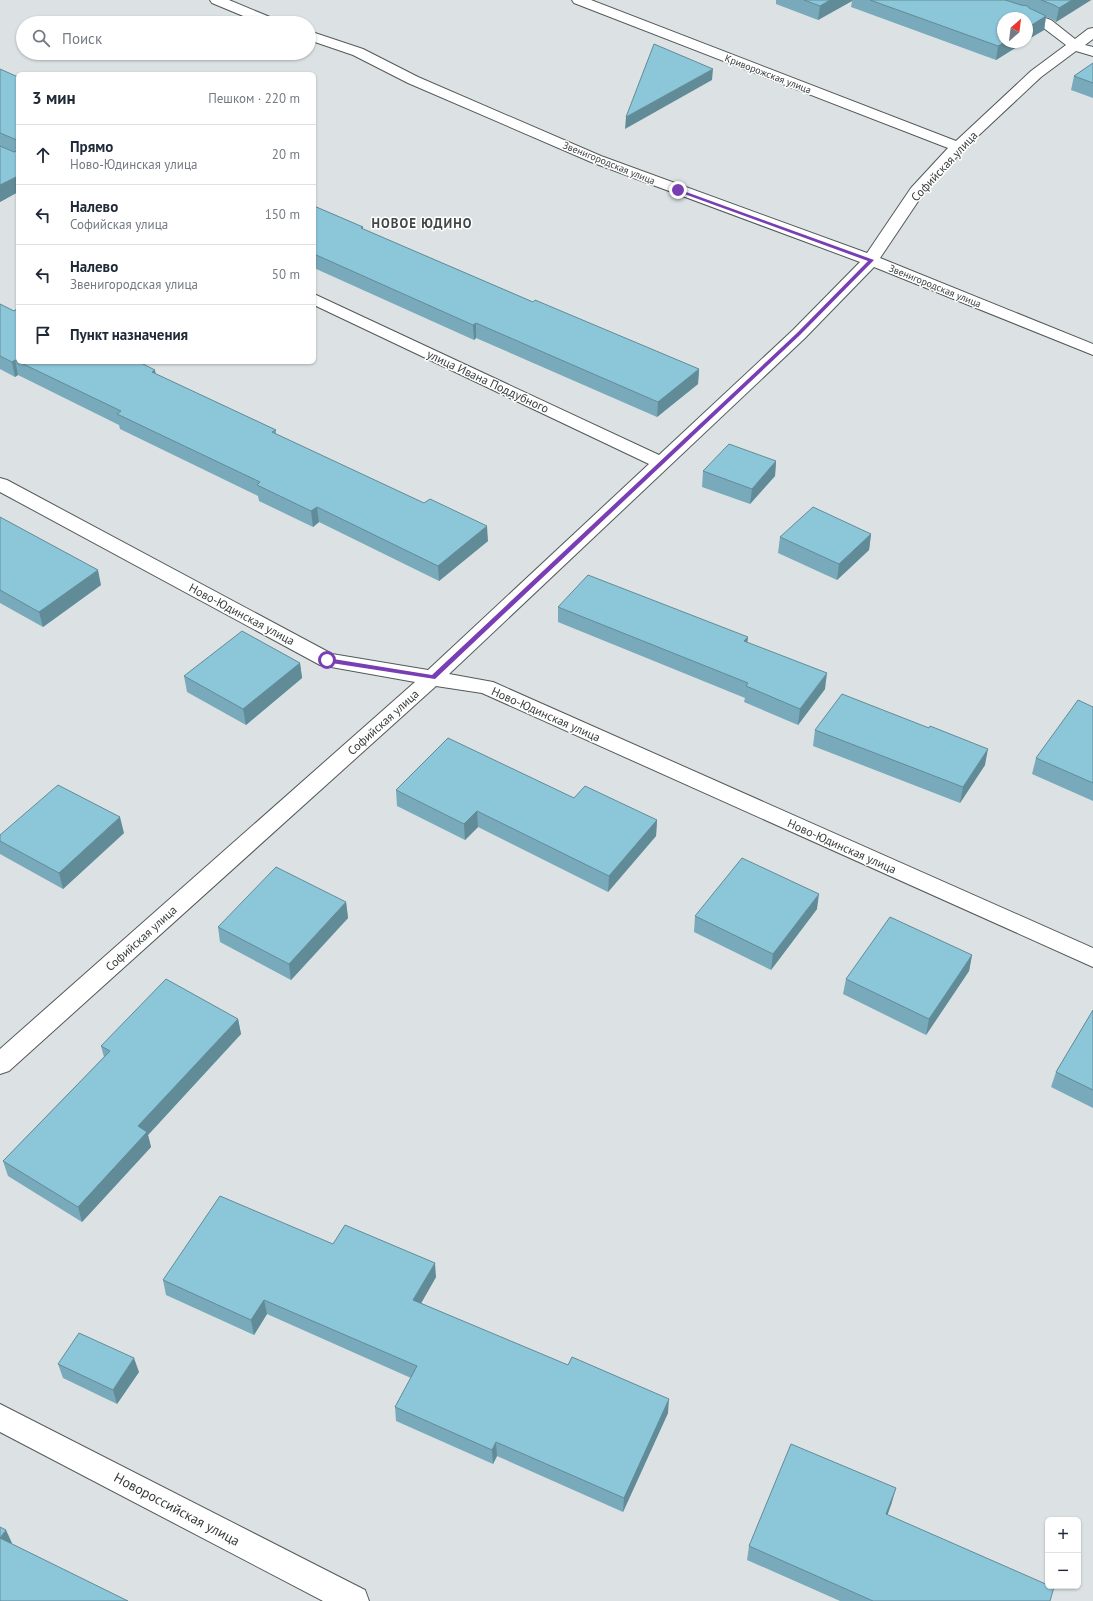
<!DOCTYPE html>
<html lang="ru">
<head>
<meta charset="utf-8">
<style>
	body { margin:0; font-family:"PT Sans",sans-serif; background:#f6f6f7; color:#1f2937 }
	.controls { position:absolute; right:12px; bottom:12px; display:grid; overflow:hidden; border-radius:6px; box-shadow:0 1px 3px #0004 }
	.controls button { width:36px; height:36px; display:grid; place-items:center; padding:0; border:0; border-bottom:1px solid #e0e1e3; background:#fff; color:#1f2937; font:20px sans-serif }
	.compass { position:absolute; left:997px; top:12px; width:36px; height:36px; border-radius:50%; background:#fff; box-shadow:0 1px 3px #0004; rotate:28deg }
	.stop { position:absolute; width:12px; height:12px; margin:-9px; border:3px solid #793eb4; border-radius:50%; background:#fff }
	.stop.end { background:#793eb4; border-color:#fff; box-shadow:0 1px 4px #0008 }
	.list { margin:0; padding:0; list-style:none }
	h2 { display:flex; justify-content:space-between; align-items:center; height:52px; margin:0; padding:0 16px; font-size:17px }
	h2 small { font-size:13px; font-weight:400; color:#747a83 }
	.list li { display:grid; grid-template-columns:26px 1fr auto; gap:12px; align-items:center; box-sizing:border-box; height:60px; padding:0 16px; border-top:1px solid #e0e1e3 }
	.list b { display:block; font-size:15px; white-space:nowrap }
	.list p { margin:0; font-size:13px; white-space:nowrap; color:#747a83 }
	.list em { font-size:13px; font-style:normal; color:#747a83 }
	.icon { flex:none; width:22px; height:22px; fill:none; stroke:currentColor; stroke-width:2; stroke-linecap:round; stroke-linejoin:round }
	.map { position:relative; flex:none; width:1093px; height:1601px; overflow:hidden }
	.search { position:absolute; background:#fff; box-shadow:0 1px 3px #0004; left:16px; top:16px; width:300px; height:44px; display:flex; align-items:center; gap:10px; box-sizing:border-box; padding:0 14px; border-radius:22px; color:#747a83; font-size:15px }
	.panel { position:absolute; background:#fff; box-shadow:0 1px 3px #0004; left:16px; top:72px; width:300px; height:292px; border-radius:6px }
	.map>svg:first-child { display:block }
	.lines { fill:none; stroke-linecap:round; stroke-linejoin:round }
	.street-casing { stroke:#54595a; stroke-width:2 }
	.street { fill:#fff; fill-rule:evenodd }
	.wall { fill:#78aabb }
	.shaded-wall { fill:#628b98 }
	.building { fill:#8cc6d9; stroke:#628b98 }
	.route { fill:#793eb4 }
	.labels { text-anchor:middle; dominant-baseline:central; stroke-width:3; stroke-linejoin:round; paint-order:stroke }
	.far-street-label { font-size:10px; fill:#3a3d3d; stroke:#fff }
	.street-label { font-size:12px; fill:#3a3d3d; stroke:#fff }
	.far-district-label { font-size:13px; font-weight:bold; letter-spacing:1px; fill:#414646; stroke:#fff }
	.near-street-label { font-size:14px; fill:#3a3d3d; stroke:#fff }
</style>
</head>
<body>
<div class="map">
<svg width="1093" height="1601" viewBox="0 0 1093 1601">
	<rect width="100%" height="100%" fill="#dce2e3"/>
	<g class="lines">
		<g class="street-casing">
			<g id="street">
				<path d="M210 0H229L277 20 279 23H260L212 3Z"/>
				<path d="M572 0H591L956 141 1031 71 1066 45 1041 26 1027 21V18H1019L977 3 975 0H995L1051 20 1075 39 1088 29 1093 28V39L1085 45 1093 47V56L1076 51 1041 77 963 150 923 194 880 258 1093 344V355L874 267 805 338 449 674 493 682 1093 948V967L482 693 436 686 9 1071 0 1074V1049L415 682 320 665 0 492V478L7 480 332 654 428 670 649 464 314 305V294L659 455 793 330 860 262 591 162 408 83 353 55 309 40V31L363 49 418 77 601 156 867 253 911 188 948 148 574 3Z"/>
				<path d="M0 1404 365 1590 369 1601H323L0 1432Z"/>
			</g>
		</g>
		<use href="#street" class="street"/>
	</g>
	<g class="wall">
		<path d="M776 0H1091L1056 22 1052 19 1046 17 1044 30 1027 40V18L1003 42H1025L996 60 851 7 852 1 818 20 776 4Z"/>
		<path d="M1093 63V98L1071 90 1074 76Z"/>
		<path d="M0 69 18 77V192L0 202Z"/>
		<path d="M314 206 363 227V229L533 302 699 369 698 384 657 417 476 338 474 340 314 268Z"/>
		<path d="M0 304 14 311 18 308V362H139L156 374 276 430V434L488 541 439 581 319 522 313 527 259 501 258 496 120 429 119 425 18 375 15 377 0 369Z"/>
		<path d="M776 461 775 476 750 504 702 487 703 471Z"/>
		<path d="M0 517 101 585 43 627 0 603Z"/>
		<path d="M871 534 869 550 837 580 778 553 780 537Z"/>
		<path d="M558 607 748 637 747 642 825 689 798 725 744 702 745 698 558 622Z"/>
		<path d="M300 663 302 678 246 725 187 692 184 676Z"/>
		<path d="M1093 707V801L1032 774 1036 758Z"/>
		<path d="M929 728 985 765 960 803 813 746 815 730Z"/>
		<path d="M396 790 574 798 657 820 656 836 608 892 478 827 465 840 397 806Z"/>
		<path d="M124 833 63 889 0 854V835Z"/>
		<path d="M346 902 348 918 291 980 220 942 218 927Z"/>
		<path d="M817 909 771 970 694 932 695 916Z"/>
		<path d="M972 955 969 971 926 1035 843 994 846 979Z"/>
		<path d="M1093 1010V1108L1051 1087 1056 1072Z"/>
		<path d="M238 1019 241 1034 148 1135 151 1147 82 1222 8 1176 3 1161 104 1057 101 1046Z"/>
		<path d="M333 1244 436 1277 421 1303 668 1413 623 1512 497 1456 493 1464 396 1421 395 1407 411 1378 267 1314 254 1335 166 1295 163 1280Z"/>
		<path d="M58 1364 139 1372 117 1404 63 1378Z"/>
		<path d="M892 1502 887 1515 1050 1601H840L747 1560 749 1546Z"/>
	</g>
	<g class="shaded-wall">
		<path d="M830 0H852V1L818 20 820 6Z"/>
		<path d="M1072 0H1091L1056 22 1059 8Z"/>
		<path d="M1046 16 1044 30 1027 40V28Z"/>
		<path d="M1005 42H1025L996 60 998 46Z"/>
		<path d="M713 69 712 80 625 129 626 117Z"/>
		<path d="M18 176V192L0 202V185Z"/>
		<path d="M476 323V338L474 340 473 325Z"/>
		<path d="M15 360 18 375 15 377 12 362Z"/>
		<path d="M699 369 698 384 657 417 658 402Z"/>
		<path d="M155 370 158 385 152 372Z"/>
		<path d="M776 461 775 476 750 504 752 489Z"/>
		<path d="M317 507 319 522 313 527 311 511Z"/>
		<path d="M487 526 488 541 439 581 438 566Z"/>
		<path d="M871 534 869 550 837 580 839 564Z"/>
		<path d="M98 570 101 585 43 627 39 612Z"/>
		<path d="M748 637 746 653 744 641Z"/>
		<path d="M300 663 302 678 246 725 243 709Z"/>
		<path d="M827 673 825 689 798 725 800 709Z"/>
		<path d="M988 749 985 765 960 803 963 787Z"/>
		<path d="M477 811 478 827 465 840 464 824Z"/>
		<path d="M120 817 124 833 63 889 59 873Z"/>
		<path d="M657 820 656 836 608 892 609 876Z"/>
		<path d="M819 894 817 909 771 970 773 954Z"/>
		<path d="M346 902 348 918 291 980 289 964Z"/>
		<path d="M972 955 969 971 926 1035 929 1019Z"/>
		<path d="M238 1019 241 1034 148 1135 151 1147 82 1222 78 1207 138 1126Z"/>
		<path d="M435 1263 436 1277 415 1314 413 1300Z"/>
		<path d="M264 1300 267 1314 254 1335 251 1320Z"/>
		<path d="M134 1358 139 1372 117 1404 113 1390Z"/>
		<path d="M669 1399 668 1413 623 1512 624 1498Z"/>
		<path d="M496 1442 497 1456 493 1464 492 1450Z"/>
		<path d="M896 1488 892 1502 883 1528 886 1514Z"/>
		<path d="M6 1530 12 1543 6 1551 0 1538Z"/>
	</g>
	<g class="building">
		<path d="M804 0H830L820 6Z"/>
		<path d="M870 0H1005L1021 5 1028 6 1029 8 1046 16 1027 28V18H1003V42H1005L998 46Z"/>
		<path d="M1041 0H1072L1059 8 1054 5Z"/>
		<path d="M654 44 713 69 626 117Z"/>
		<path d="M1093 63V83L1074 76Z"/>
		<path d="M0 69 18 77V176L0 185V146L14 152 17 151V140L0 133Z"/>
		<path d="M314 206 363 227 361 228 533 302 535 300 699 369 658 402 476 323 473 325 314 254Z"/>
		<path d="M0 304 14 311 18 308V361L15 360 12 362 0 356Z"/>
		<path d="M19 362H139L155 370 152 372 276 430 272 432 424 503 430 499 487 526 438 566 317 507 311 511 257 485 260 482 117 414 121 411Z"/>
		<path d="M729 444 776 461 752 489 703 471Z"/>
		<path d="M813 507 871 534 839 564 780 537Z"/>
		<path d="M0 517 98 570 39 612 0 590Z"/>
		<path d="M588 575 748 637 744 641 827 673 800 709 746 686 748 683 558 607Z"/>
		<path d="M242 631 300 663 243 709 184 676Z"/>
		<path d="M842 694 929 728 930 726 988 749 963 787 815 730Z"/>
		<path d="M1078 700 1093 707V783L1036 758Z"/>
		<path d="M448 738 574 798 585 786 657 820 609 876 477 811 464 824 396 790Z"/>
		<path d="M58 785 120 817 59 873 0 841V835Z"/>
		<path d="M742 858 819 894 773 954 695 916Z"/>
		<path d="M276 867 346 902 289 964 218 927Z"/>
		<path d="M890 917 972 955 929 1019 846 979Z"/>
		<path d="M166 979 238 1019 138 1126 147 1132 78 1207 3 1161 110 1051 101 1046Z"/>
		<path d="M1093 1010V1090L1056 1072Z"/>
		<path d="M220 1196 333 1244 345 1225 435 1263 413 1300 568 1365 572 1357 669 1399 624 1498 496 1442 492 1450 395 1407 417 1366 264 1300 251 1320 163 1280Z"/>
		<path d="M79 1333 134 1358 113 1390 58 1364Z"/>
		<path d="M791 1444 896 1488 886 1514 1048 1585V1586H1051L1054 1587 1050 1601H873L749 1546Z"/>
		<path d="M0 1527 6 1530 0 1538 128 1601H0Z"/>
	</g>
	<path class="route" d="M678 189 874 260 800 335 435 679 325 662 324 660 327 658 432 675 797 333 868 261 676 191Z"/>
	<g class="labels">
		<g class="far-street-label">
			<text transform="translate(768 74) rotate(21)">Криворожская улица</text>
			<text transform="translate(609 163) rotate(22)">Звенигородская улица</text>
			<text transform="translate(935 286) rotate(22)">Звенигородская улица</text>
		</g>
		<g class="street-label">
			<text transform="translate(944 166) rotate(-47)">Софийская улица</text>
			<text transform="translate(488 381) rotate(25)">улица Ивана Поддубного</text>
			<text transform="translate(242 614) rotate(28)">Ново-Юдинская улица</text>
			<text transform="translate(546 714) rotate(24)">Ново-Юдинская улица</text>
			<text transform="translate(383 722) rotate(-42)">Софийская улица</text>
			<text transform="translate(842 846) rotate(24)">Ново-Юдинская улица</text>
			<text transform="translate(141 938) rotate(-42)">Софийская улица</text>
		</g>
		<g class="far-district-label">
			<text x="422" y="223">НОВОЕ ЮДИНО</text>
		</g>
		<g class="near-street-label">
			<text transform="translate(177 1509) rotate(28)">Новороссийская улица</text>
		</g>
	</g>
</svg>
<div class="controls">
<button>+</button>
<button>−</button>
</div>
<svg class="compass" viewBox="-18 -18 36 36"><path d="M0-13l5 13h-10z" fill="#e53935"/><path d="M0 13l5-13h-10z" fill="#747a83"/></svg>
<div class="stop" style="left:327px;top:660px"></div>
<div class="stop end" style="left:678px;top:190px"></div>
<div class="search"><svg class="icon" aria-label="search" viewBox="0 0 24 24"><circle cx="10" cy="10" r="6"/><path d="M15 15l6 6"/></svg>Поиск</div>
<section class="panel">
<h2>3 мин<small>Пешком · 220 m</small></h2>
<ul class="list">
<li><svg class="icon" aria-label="ahead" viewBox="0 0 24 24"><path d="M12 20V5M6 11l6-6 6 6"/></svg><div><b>Прямо</b><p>Ново-Юдинская улица</p></div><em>20 m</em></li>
<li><svg class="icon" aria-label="left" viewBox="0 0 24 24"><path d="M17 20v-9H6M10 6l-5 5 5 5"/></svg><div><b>Налево</b><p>Софийская улица</p></div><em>150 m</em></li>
<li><svg class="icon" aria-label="left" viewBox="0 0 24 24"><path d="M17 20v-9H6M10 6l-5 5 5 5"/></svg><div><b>Налево</b><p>Звенигородская улица</p></div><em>50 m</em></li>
<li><svg class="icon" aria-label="arrive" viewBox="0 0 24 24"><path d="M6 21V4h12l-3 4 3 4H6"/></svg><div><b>Пункт назначения</b></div></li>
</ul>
</section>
</div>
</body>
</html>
